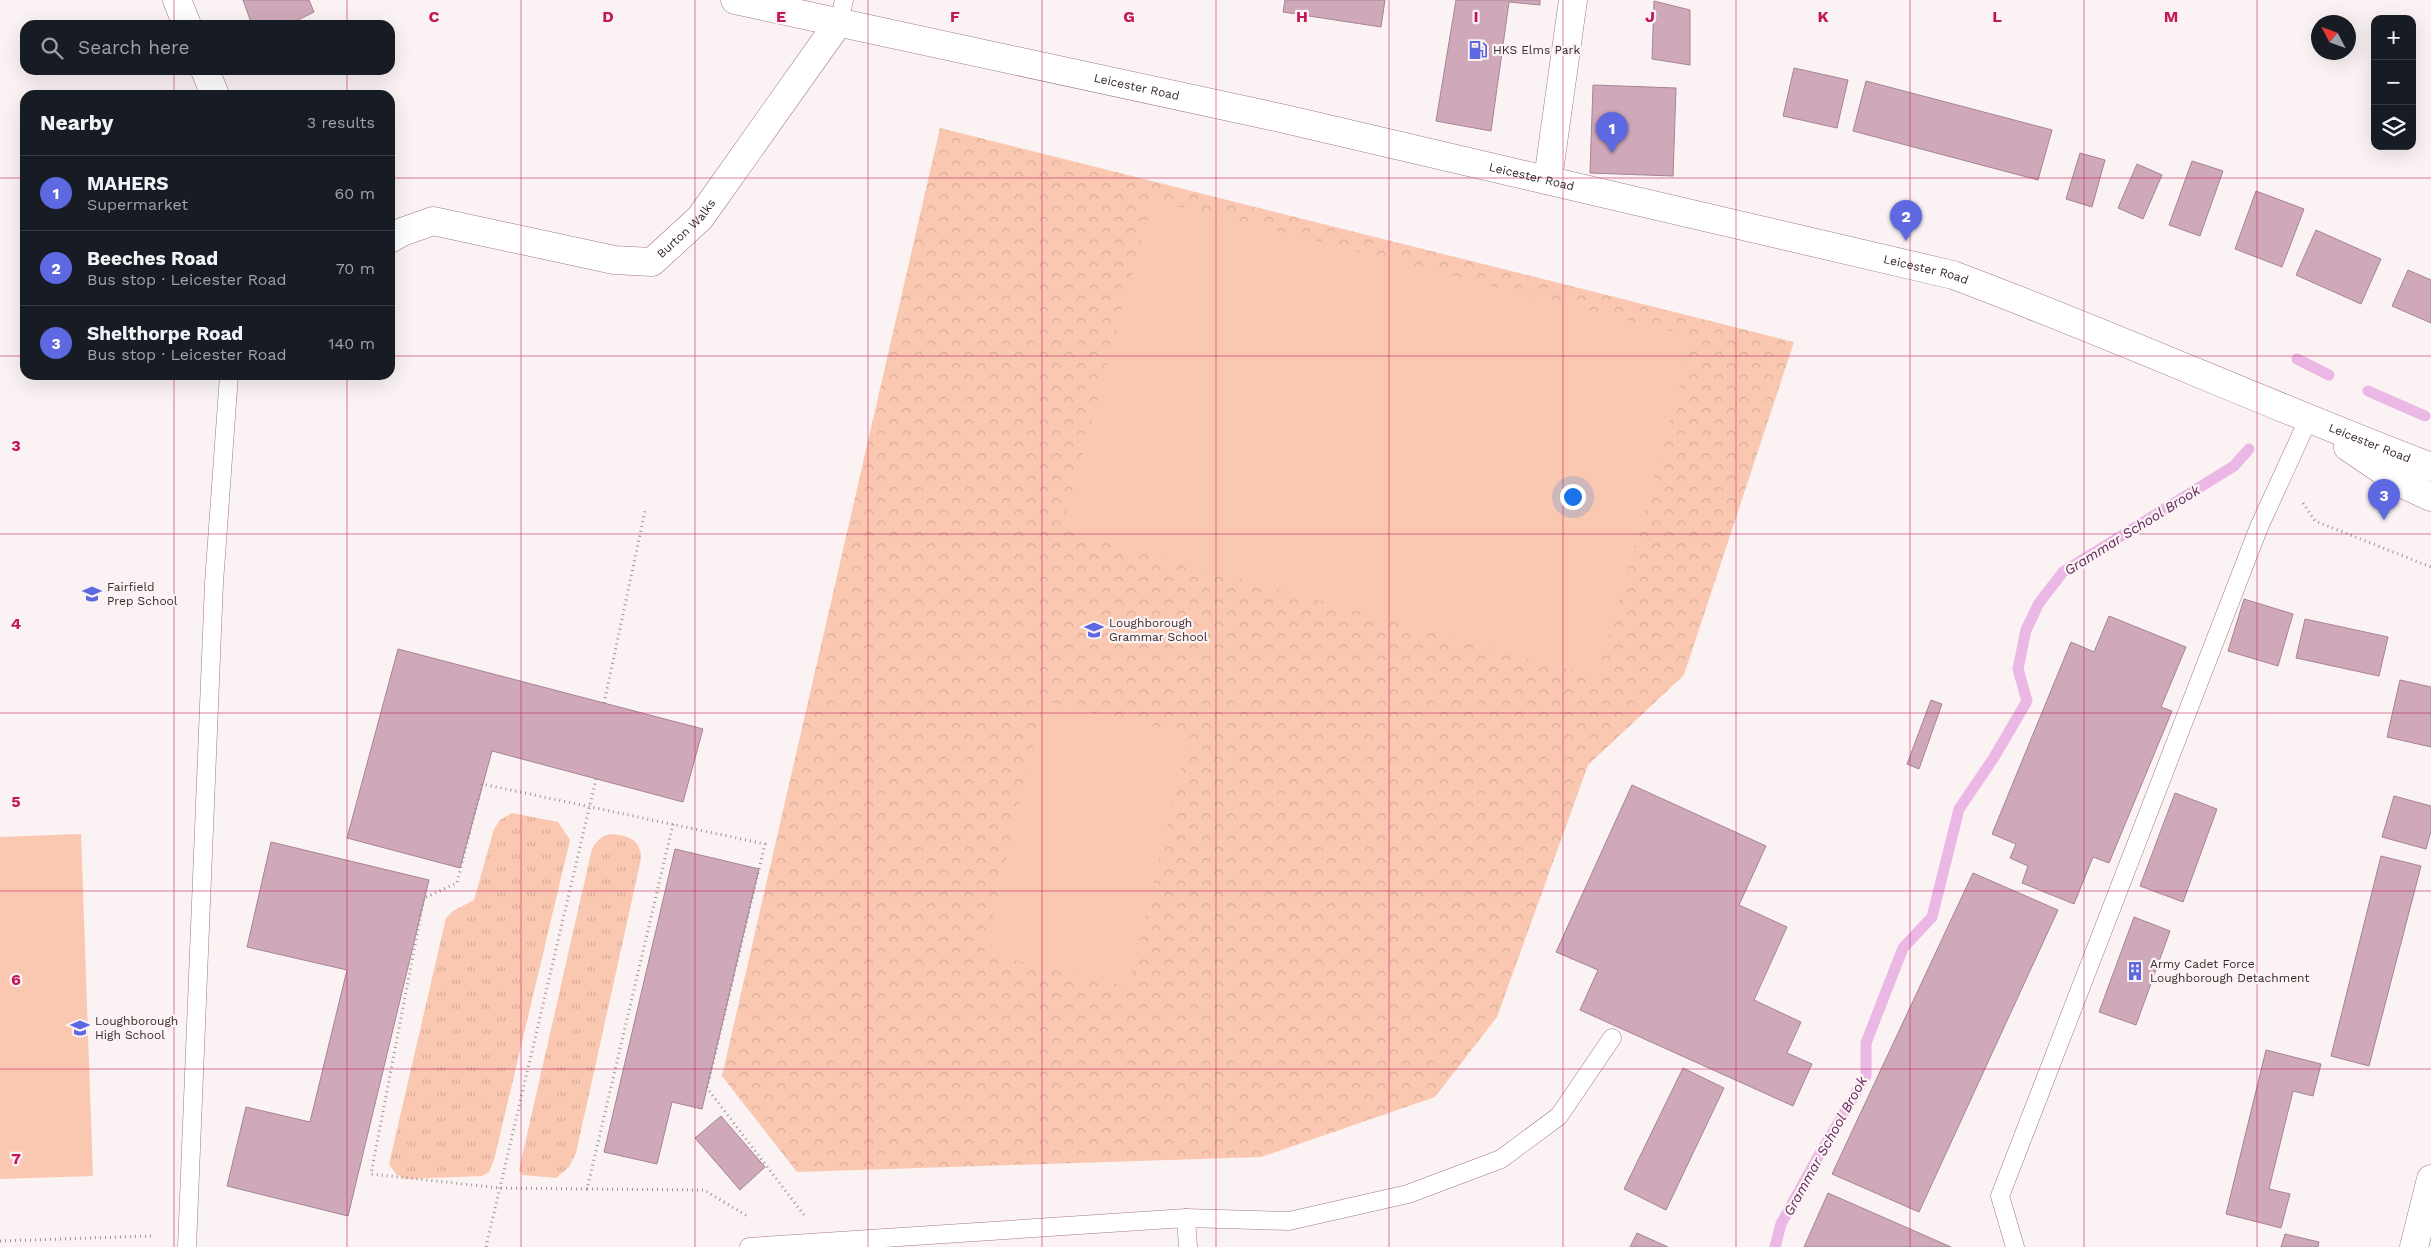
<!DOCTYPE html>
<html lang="en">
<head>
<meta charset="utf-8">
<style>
	body { margin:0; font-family:"Work Sans",sans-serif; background:#242831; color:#f1f3f6 }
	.controls { position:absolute; right:15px; top:15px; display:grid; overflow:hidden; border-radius:10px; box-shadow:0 5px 20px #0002 }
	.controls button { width:45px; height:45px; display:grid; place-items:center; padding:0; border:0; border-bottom:1px solid #363941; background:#171b24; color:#f1f3f6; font:25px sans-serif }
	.compass { position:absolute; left:2311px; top:15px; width:45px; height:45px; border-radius:50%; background:#171b24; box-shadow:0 5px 20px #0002; rotate:311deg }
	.you { position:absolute; left:1572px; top:496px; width:18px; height:18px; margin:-12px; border:4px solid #fff; border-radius:50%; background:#1a73e8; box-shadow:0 0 0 8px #1a73e833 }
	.badge { display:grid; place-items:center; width:32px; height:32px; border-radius:50%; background:#5e69e1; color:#fff; font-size:16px; font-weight:700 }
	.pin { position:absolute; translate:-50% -41px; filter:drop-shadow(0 1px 2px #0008) }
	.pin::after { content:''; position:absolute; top:26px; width:18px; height:15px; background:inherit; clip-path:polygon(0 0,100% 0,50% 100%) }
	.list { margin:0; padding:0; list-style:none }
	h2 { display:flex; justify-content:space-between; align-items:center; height:65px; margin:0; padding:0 20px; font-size:21px }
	h2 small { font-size:16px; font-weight:400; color:#9ea1a6 }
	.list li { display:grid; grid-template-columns:32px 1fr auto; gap:15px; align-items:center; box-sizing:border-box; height:75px; padding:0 20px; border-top:1px solid #363941 }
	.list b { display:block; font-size:19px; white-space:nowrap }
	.list p { margin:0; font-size:16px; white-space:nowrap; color:#9ea1a6 }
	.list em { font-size:16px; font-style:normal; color:#9ea1a6 }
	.icon { flex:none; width:28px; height:28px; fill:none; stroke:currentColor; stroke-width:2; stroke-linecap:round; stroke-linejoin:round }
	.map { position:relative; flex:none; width:2431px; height:1247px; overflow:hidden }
	.search { position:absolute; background:#171b24; box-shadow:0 5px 20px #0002; left:20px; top:20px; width:375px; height:55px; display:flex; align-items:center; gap:12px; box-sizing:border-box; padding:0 18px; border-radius:15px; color:#9ea1a6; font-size:19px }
	.panel { position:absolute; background:#171b24; box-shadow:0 5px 20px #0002; left:20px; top:90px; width:375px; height:290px; border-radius:15px }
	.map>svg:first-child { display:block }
	.grass { fill:url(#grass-tufts) }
	.forest { fill:url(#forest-crowns) }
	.pitch { fill:#fac8b1 }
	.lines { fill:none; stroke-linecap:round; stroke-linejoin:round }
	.stream { stroke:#ebb7e4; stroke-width:11 }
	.building { fill:#cfa9ba; stroke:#a78394 }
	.lane-casing { stroke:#a17980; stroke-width:19 }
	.street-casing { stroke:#a17980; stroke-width:29 }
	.secondary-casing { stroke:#a17980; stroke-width:29 }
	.highway-casing { stroke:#a17980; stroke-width:29 }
	.path { stroke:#9f9294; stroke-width:3; stroke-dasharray:1 4; stroke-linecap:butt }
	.lane { stroke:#fff; stroke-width:18 }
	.street { stroke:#fff; stroke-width:28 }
	.secondary { stroke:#fff; stroke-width:28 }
	.highway { stroke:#fff; stroke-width:28 }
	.grid { fill:none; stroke:#c2185b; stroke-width:1; stroke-opacity:0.55 }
	.labels { text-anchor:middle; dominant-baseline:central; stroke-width:4.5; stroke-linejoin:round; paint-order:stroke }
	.poi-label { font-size:12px; fill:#3a292c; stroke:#fbf2f3; text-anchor:start }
	.street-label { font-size:12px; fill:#3a292c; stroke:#fbf2f3 }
	.water-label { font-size:14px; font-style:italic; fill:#61255c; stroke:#fbf2f3 }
	.grid-label { font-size:16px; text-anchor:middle; font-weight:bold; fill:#c2185b; stroke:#fbf2f3; stroke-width:4.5; stroke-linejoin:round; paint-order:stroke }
</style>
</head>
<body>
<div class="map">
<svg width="2431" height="1247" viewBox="0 0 2431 1247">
	<defs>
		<pattern id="grass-tufts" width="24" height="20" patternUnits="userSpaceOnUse" patternTransform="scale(1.25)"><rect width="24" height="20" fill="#fac8b1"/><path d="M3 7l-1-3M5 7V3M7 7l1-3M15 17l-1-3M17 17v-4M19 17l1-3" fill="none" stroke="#d7ac98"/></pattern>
		<pattern id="forest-crowns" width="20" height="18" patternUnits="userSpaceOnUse" patternTransform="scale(1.25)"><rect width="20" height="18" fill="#fac8b1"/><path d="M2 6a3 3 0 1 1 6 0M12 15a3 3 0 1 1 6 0" fill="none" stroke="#d7ac98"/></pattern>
	</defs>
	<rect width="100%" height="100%" fill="#fbf2f3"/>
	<g class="grass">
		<path d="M512 813 558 822 570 840 494 1160 489 1172 482 1176 405 1179 396 1174 389 1164 446 918 453 911 474 900 494 829 500 820Z"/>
		<path d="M613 834C630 836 641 841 641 859L576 1153 569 1167 556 1178 523 1175 519 1170 592 849C598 839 602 835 613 834Z"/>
	</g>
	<path class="forest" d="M940 128 1794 342 1684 675 1588 765 1497 1017 1435 1097 1261 1157 797 1172 722 1076Z"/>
	<g class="pitch">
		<path d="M1153 200 1694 337 1597 677 1061 530Z"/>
		<path d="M1044 701 1189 735 1129 987 984 953Z"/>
		<path d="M81 834 93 1176 0 1179V837Z"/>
	</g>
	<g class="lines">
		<g class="stream">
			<path d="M2297 359 2329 375"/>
			<path d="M2368 391 2425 416"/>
			<path d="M1775 1247 1781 1224 1818 1157 1866 1076V1043L1903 948 1932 917 1959 809 1993 759 2027 701 2018 669 2026 630 2039 603 2063 572 2234 466 2249 449"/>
		</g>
	</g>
	<g class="building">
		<path d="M243 0H309L314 12 288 25H252Z"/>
		<path d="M1285 0H1385L1381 27 1283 12Z"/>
		<path d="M1456 0H1540V5L1509 2 1491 131 1436 121Z"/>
		<path d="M1654 1 1690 10V65L1652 59Z"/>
		<path d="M1794 68 1848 80 1837 128 1783 116Z"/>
		<path d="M1866 81 2052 130 2038 180 1853 131Z"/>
		<path d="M1593 85 1676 88 1673 176 1590 173Z"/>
		<path d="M2080 153 2105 160 2092 207 2066 199Z"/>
		<path d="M2192 161 2223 171 2200 236 2169 225Z"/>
		<path d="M2137 164 2162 175 2143 219 2118 208Z"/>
		<path d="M2256 191 2304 209 2282 267 2235 249Z"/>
		<path d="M2316 230 2381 259 2361 304 2296 275Z"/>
		<path d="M2408 270 2431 280V323L2392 306Z"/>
		<path d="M2244 599 2293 614 2278 666 2228 651Z"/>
		<path d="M2109 616 2186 647 2161 707 2172 711 2109 863 2093 857 2074 904 2022 883 2028 866 2010 858 2016 844 1992 834 2071 642 2094 652Z"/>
		<path d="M2305 619 2388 637 2379 676 2296 658Z"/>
		<path d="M398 649 703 729 683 802 492 751 460 868 347 838Z"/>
		<path d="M2400 680 2431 687V747L2387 737Z"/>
		<path d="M1931 700 1942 704 1919 769 1907 764Z"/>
		<path d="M1632 785 1766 846 1739 905 1787 927 1754 1000 1801 1022 1787 1053 1812 1064 1793 1106 1580 1010 1598 970 1556 952Z"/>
		<path d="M2175 793 2217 809 2183 902 2140 886Z"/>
		<path d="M2394 796 2431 806V831L2426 849 2382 837Z"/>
		<path d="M271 842 429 880 348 1216 227 1186 246 1107 310 1122 347 970 247 947Z"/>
		<path d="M675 849 759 869 702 1109 672 1102 657 1164 604 1152Z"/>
		<path d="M2381 856 2421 866 2369 1066 2331 1056Z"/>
		<path d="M1973 873 2058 910 1919 1212 1832 1174Z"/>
		<path d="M2134 917 2170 931 2136 1025 2099 1012Z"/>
		<path d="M2266 1050 2321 1064 2313 1096 2293 1091 2269 1189 2290 1194 2281 1228 2226 1214Z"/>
		<path d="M1683 1068 1724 1088 1666 1210 1624 1189Z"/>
		<path d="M721 1116 765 1167 740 1190 695 1138Z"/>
		<path d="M1828 1193 1951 1247H1804Z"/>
		<path d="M1637 1233 1668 1247H1630Z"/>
		<path d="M2285 1234 2319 1242 2318 1247H2281Z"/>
	</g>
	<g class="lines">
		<g class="lane-casing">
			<g id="lane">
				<path d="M839 22 844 0"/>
				<path d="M1186 1218 1188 1247"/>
				<path d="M187 1247 214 583 229 375"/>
				<path d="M749 1247 1186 1218 1289 1221 1408 1194 1501 1159 1559 1116 1612 1038"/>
				<path d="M2015 1247 2000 1196 2259 527 2308 420"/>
			</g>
		</g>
		<g class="street-casing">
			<g id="street">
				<path d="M177 0 187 25"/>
				<path d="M205 70 215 95"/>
				<path d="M1548 179 1573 0"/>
				<path id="s1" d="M390 239 402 232 433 221 614 260 652 262 700 218 839 22"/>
			</g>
		</g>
		<g class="secondary-casing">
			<path id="secondary" d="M2414 1247 2431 1179"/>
		</g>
		<g class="highway-casing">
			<g id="highway">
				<path id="s2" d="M735 0 1285 119 1953 275C2114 335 2271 406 2431 467"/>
				<path d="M2348 447 2401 483 2431 497"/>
			</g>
		</g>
		<g class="path">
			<path d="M2303 503 2315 521 2431 567"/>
			<path d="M604 703 645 511"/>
			<path d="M673 824 587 1189 500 1188 371 1174 424 898 457 883 482 784C577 804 671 824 765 844L707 1088 804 1215"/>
			<path d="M587 1189 704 1190 749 1217"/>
			<path d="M0 1241 151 1236"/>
			<path d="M486 1247 596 779"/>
		</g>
		<use href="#lane" class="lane"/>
		<use href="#street" class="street"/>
		<use href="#secondary" class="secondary"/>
		<use href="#highway" class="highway"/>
	</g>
	<path class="grid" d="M174 0V25M347 0V25M521 0V1247M695 0V1247M868 0V1247M1042 0V1247M1216 0V1247M1389 0V1247M1563 0V1247M1736 0V1247M1910 0V1247M2084 0V1247M2257 0V1247M174 70V95M347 70V95M0 178H25M390 178H2431M0 356H25M390 356H2431M174 375V1247M347 375V1247M0 534H2431M0 713H2431M0 891H2431M0 1069H2431"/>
	<defs>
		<g id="fuel-bare" transform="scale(1.5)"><path d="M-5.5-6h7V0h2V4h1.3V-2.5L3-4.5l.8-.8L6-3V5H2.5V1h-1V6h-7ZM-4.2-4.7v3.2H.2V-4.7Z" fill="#5e69e1" stroke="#fbf2f3" stroke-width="2.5" paint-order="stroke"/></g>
		<g id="school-bare" transform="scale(1.5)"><path d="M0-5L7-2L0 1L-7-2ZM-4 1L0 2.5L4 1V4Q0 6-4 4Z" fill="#5e69e1" stroke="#fbf2f3" stroke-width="2.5" paint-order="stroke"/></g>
		<g id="building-bare" transform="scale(1.5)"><path d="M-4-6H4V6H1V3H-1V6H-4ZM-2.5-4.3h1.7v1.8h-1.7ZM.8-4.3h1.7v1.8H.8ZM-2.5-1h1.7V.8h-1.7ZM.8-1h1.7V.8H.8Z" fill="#5e69e1" stroke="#fbf2f3" stroke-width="2.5" paint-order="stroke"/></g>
	</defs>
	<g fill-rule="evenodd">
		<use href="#fuel-bare" x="1478" y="50"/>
		<use href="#school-bare" x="92" y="594"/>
		<use href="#school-bare" x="1094" y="630"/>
		<use href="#building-bare" x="2135" y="971"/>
		<use href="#school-bare" x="80" y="1028"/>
	</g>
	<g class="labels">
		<g class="poi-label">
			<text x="1493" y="50">HKS Elms Park</text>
			<text x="107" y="587">Fairfield<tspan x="107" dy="14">Prep School</tspan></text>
			<text x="1109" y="623">Loughborough<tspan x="1109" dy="14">Grammar School</tspan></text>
			<text x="2150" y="964">Army Cadet Force<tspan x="2150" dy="14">Loughborough Detachment</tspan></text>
			<text x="95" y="1021">Loughborough<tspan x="95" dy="14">High School</tspan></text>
		</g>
		<g class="street-label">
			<text stroke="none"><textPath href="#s2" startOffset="411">Leicester Road</textPath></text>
			<text stroke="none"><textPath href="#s2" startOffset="816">Leicester Road</textPath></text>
			<text stroke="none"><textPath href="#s1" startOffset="318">Burton Walks</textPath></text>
			<text stroke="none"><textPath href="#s2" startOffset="1221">Leicester Road</textPath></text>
			<text stroke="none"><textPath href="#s2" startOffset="1698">Leicester Road</textPath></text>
		</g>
		<g class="water-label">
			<text transform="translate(2132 530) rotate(-32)">Grammar School Brook</text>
			<text transform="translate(1825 1146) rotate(-61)">Grammar School Brook</text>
		</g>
	</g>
	<g class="grid-label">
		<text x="434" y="22">C</text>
		<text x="608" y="22">D</text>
		<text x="781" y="22">E</text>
		<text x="955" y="22">F</text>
		<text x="1129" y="22">G</text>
		<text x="1302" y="22">H</text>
		<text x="1476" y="22">I</text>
		<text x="1650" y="22">J</text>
		<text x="1823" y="22">K</text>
		<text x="1997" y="22">L</text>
		<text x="2171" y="22">M</text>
		<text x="16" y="451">3</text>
		<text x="16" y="629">4</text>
		<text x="16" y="807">5</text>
		<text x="16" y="985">6</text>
		<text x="16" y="1164">7</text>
	</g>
</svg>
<div class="controls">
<button>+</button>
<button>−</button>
<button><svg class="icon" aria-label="layers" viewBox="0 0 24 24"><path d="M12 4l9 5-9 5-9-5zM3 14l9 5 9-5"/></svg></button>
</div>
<svg class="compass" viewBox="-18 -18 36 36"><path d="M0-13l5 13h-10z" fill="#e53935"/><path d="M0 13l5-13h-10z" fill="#9ea1a6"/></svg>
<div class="you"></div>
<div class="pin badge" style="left:1612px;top:153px">1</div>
<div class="pin badge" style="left:1906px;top:241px">2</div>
<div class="pin badge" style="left:2384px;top:520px">3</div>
<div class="search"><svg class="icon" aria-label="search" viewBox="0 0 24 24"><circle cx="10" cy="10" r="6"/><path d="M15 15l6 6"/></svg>Search here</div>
<section class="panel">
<h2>Nearby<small>3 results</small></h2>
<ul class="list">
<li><span class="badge">1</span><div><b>MAHERS</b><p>Supermarket</p></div><em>60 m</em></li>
<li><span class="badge">2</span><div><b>Beeches Road</b><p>Bus stop · Leicester Road</p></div><em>70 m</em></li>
<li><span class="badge">3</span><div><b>Shelthorpe Road</b><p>Bus stop · Leicester Road</p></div><em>140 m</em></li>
</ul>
</section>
</div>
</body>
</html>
